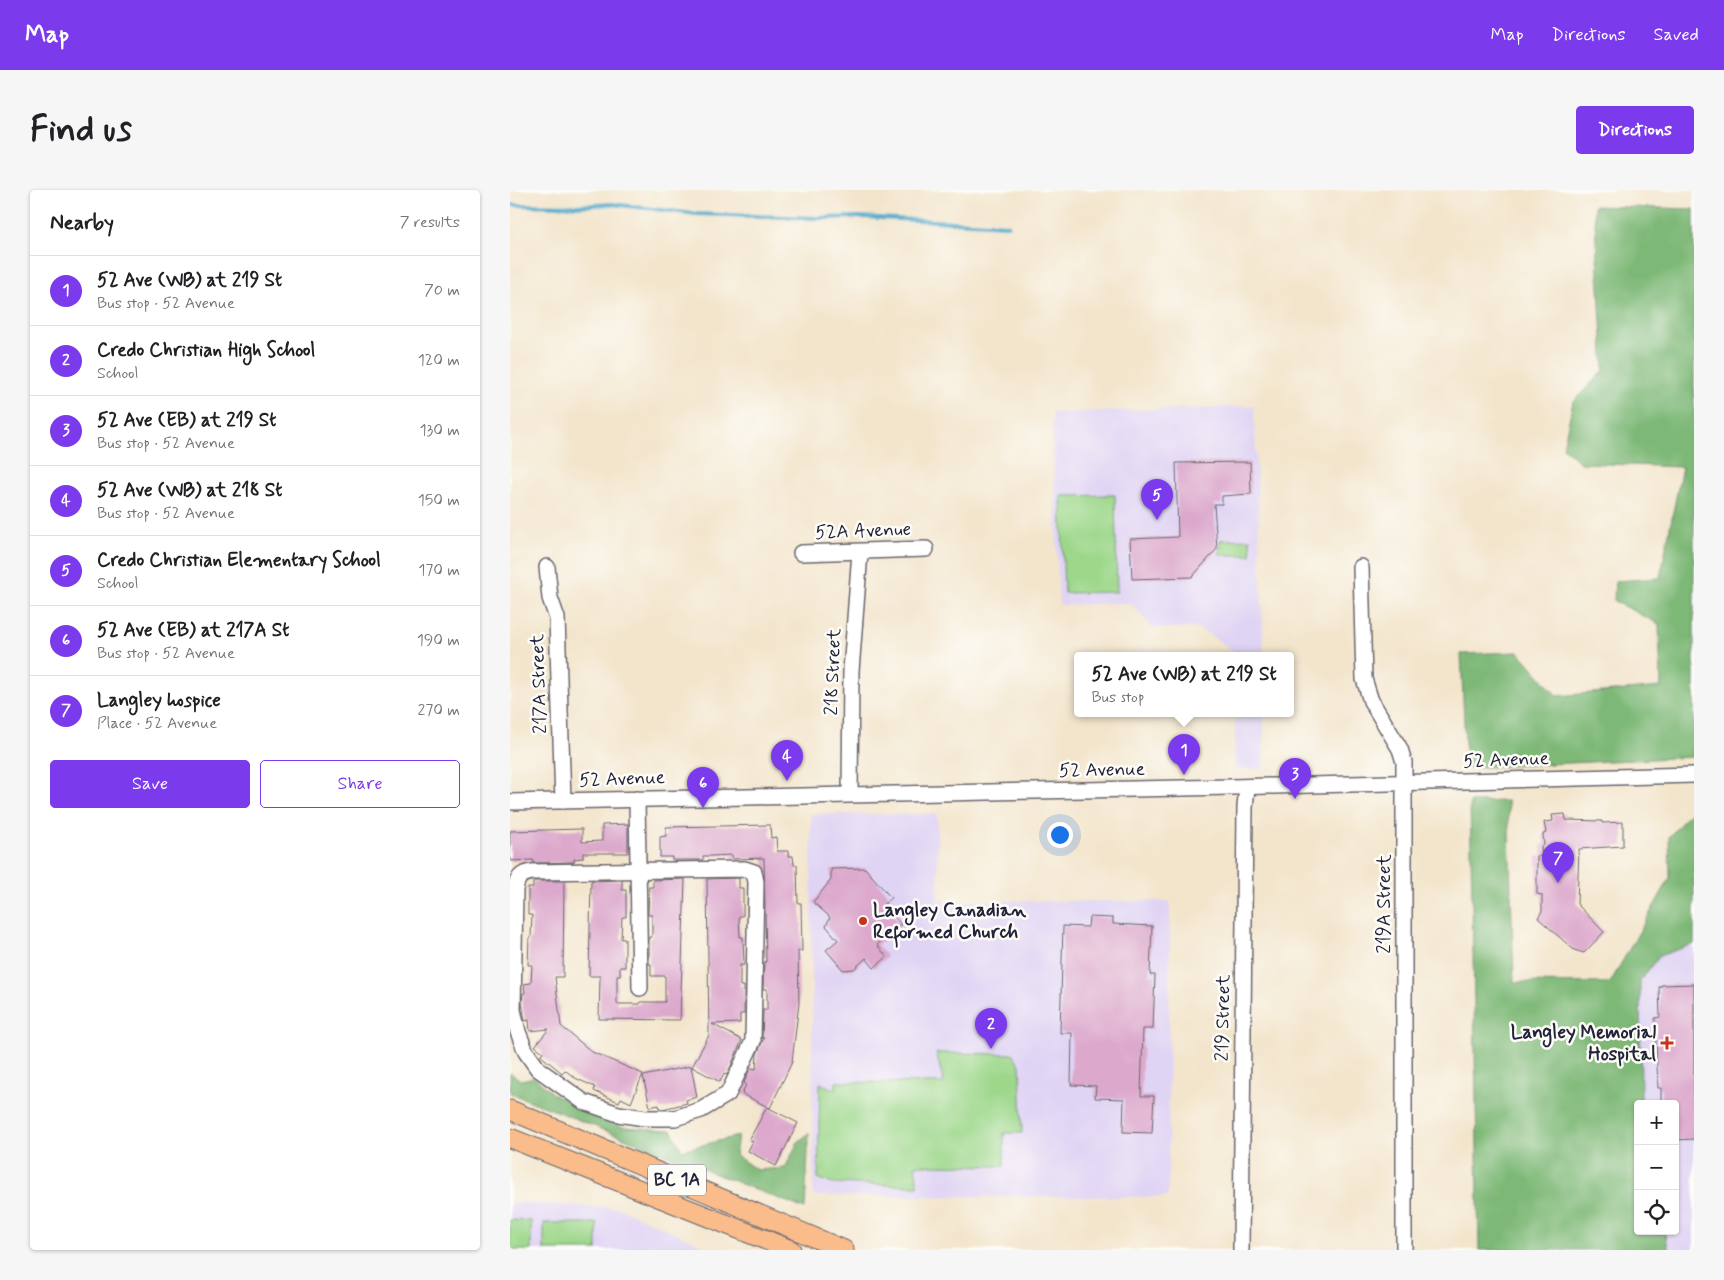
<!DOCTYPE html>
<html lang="en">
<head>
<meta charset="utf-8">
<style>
	body { margin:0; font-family:Mynerve,sans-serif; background:#f6f6f6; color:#202124 }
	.controls { position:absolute; right:15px; bottom:15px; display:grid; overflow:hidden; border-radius:5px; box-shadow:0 1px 4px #0004 }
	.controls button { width:45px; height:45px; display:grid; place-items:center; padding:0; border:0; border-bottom:1px solid #e0e0e0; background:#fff; color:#202124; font:25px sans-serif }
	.you { position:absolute; left:549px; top:644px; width:18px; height:18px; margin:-12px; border:4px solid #fff; border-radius:50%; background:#1a73e8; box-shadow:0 0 0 8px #1a73e833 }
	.badge { display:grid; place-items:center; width:32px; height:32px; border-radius:50%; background:#7c3aed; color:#fff; font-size:16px; font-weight:700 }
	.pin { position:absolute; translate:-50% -41px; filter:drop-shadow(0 1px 2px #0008) }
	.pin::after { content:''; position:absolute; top:26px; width:18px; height:15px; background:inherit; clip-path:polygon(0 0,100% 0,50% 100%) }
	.popup { position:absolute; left:564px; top:462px; width:220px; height:65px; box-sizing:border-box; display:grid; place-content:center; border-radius:5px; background:#fff; filter:drop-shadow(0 1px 4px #0005); font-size:16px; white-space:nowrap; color:#757577 }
	.popup b { font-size:19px; color:#202124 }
	.popup::after { content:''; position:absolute; left:50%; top:100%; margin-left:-10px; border:10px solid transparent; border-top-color:#fff }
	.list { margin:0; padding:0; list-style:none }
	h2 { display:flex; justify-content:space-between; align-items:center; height:65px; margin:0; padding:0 20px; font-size:21px }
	h2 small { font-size:16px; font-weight:400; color:#757577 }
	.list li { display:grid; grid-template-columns:32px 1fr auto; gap:15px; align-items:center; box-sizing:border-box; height:70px; padding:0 20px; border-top:1px solid #e0e0e0 }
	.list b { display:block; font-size:19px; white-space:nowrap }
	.list p { margin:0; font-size:16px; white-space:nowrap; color:#757577 }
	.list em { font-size:16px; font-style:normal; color:#757577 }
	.actions { display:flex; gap:10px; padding:15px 20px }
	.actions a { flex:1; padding:11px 0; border:1px solid #7c3aed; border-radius:5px; text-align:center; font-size:18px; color:#7c3aed }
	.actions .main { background:#7c3aed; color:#fff }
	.icon { flex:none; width:28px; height:28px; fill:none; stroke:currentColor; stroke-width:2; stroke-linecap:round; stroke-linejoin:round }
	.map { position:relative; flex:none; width:1184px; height:1060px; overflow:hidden; border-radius:5px }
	header { display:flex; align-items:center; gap:30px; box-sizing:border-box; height:70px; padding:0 25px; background:#7c3aed; color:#fff }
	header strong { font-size:24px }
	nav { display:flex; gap:28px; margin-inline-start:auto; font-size:18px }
	.intro { display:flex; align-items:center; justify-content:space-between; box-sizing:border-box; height:120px; padding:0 30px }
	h1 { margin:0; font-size:35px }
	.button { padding:12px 22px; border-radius:5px; background:#7c3aed; color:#fff; font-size:18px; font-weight:700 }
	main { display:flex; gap:30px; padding:0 30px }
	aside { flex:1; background:#fff; border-radius:5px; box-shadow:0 1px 4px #0004 }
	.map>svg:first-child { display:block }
	.built { fill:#e0d4f4 }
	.green { fill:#9cd78a; stroke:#5f7c62 }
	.forest { fill:#7db876; stroke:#506d58 }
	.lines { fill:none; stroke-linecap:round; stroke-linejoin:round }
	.stream { stroke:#4ba5c9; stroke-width:4 }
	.building { fill:#dca8cc }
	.minor-casing { stroke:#6b666e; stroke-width:18 }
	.major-casing { stroke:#6b666e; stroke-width:21 }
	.minor { stroke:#fff; stroke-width:15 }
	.major { stroke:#f9bc8a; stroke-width:19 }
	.poi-dot { fill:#c8321e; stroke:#fdfcf7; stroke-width:2 }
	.labels { text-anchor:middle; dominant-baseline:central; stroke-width:5; stroke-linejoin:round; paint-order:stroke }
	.shield { fill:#fdfcf7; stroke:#646373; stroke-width:1 }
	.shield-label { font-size:18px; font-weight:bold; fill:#22223b }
	.street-label { font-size:19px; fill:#22223b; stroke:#fdfcf7 }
	.poi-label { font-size:19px; font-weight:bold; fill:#22223b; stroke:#fdfcf7; text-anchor:start }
</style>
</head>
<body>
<header>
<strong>Map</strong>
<nav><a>Map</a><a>Directions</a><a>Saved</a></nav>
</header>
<div class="intro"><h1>Find us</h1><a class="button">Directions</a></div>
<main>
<aside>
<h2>Nearby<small>7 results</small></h2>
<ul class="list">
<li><span class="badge">1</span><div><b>52 Ave (WB) at 219 St</b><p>Bus stop · 52 Avenue</p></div><em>70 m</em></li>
<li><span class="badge">2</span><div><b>Credo Christian High School</b><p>School</p></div><em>120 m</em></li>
<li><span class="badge">3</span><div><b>52 Ave (EB) at 219 St</b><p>Bus stop · 52 Avenue</p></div><em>130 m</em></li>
<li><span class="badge">4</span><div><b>52 Ave (WB) at 218 St</b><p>Bus stop · 52 Avenue</p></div><em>150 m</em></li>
<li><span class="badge">5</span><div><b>Credo Christian Elementary School</b><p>School</p></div><em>170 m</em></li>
<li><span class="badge">6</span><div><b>52 Ave (EB) at 217A St</b><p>Bus stop · 52 Avenue</p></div><em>190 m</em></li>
<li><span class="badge">7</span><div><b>Langley hospice</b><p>Place · 52 Avenue</p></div><em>270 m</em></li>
</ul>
<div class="actions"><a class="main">Save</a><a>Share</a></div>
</aside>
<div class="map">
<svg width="1184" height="1060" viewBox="0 0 1184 1060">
	<rect width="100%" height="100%" fill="#fdfcf7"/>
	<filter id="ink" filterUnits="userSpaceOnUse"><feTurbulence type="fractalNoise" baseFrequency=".02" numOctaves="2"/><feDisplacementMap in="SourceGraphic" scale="10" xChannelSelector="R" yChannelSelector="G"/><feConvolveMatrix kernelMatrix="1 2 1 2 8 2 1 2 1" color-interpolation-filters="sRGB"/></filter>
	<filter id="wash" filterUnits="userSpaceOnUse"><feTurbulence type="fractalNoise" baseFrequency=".0096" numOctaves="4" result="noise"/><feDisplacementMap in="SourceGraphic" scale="20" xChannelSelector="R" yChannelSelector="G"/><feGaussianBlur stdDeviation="1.12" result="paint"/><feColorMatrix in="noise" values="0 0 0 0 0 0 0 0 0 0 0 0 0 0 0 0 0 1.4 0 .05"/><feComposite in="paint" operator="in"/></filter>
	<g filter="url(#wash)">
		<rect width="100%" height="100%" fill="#f3e5cc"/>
		<g class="built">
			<path d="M744 216 754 466H725V462L689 438H642L621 413 549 415 542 223Z"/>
			<path d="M725 524H754L753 579H725Z"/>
			<path d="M301 624H427L428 711H660L658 1007 303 1006Z"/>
			<path d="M1184 754V1060H1159L1154 1041H1165V914H1131L1130 791 1149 766Z"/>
			<path d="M0 1012 109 1018 204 1060H0Z"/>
		</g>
		<g class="green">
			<path d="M605 305 607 402 554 403 551 306Z"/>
			<path d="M740 349 741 365H710V350Z"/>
			<path d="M426 863 503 864 510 875 512 943H494V976L405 975 408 996 320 993 308 988 310 893 326 900V892L434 893Z"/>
			<path d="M0 1030 21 1031V1060H0Z"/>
			<rect x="34" y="1033" width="53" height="27"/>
		</g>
		<g class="forest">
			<path d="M1084 16 1184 19V567L956 578 951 464 1009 462 1047 506 1151 497 1149 434 1104 411 1105 391 1150 388 1172 277 1071 273 1053 257 1063 212 1094 180Z"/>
			<path d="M998 611 1004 792 1100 793 1160 688 1159 647 1184 618V754L1149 766 1130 791 1131 914H1128V1041H1154L1159 1060H969L960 612Z"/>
			<path d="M0 883 11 890 24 887 44 905 113 937 161 940 172 960 228 946 225 965 247 980 275 978 288 952 299 943 295 1019 0 903Z"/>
		</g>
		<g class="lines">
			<path class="stream" d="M0 15 66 16 102 14 186 24 309 28 351 27 498 35"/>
		</g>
		<g id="blocks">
			<g class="building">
				<path d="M740 272 741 304 712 306V314H704L707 359 682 387 622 389 620 349 668 347 666 273Z"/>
				<path d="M1055 624 1056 630 1092 631V633L1113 632V656L1069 659 1067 714 1094 742 1074 763 1064 760 1028 728 1032 721V705L1027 704V666H1032L1031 656 1034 655 1033 644 1036 643 1034 632 1043 631 1042 625Z"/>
				<path d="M118 634V663H73V668L64 669V672L23 673V670L0 671V641L72 639V652L92 651V635Z"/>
				<path d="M260 635 261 648 266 647 267 661H278V666H283L284 675H287L288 713H291L292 761H288L289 813 282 872 260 918 232 904 236 894 234 893 240 878 246 879 247 864 254 848H252L253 820H257V799H253L254 772H256L254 668 222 669V665L202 666H193V670H162V667H150V647L156 646V637Z"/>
				<path d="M355 678 381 708 373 715 391 734 367 755 377 767 364 778 356 768 344 779 333 780 316 760 328 750 316 736 320 727 303 712 321 690V679Z"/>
				<path d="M229 688V698H233V726H229L230 747H233L234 775H230V796H234V824H230V833L202 834 232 850 217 885 214 884 210 892 182 877 199 845 197 689Z"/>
				<path d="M175 689 170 830 89 829 90 786H79L81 691 112 690V700H116V727H112L111 749H115V777H110V786H107V814H130V812H155V786H141V774H139V747H142V725H138L139 697H143V690Z"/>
				<path d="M23 691H54L53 787H45L51 836 82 862 133 884 121 913 111 908 109 912 84 901 85 897 65 888 55 880 52 883 30 865 33 862 25 856 39 839 20 841 19 830 15 831 12 813 13 803H15L14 794 21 793 22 775H18L19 748H21L22 725H18V698H23Z"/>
				<path d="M579 727 603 728V734L642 736 640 785H645L643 839H633L631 906H644L642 943 613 942 614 909 585 908 586 896 561 895 562 843H550L553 736 578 737Z"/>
				<path d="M1184 794V949L1165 950V914H1151V898H1148L1145 828 1150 827 1149 797H1151V795Z"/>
				<path d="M181 876 187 907 176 910 177 913 153 919H150L149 915 140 917 133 886Z"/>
				<path d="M257 917 288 933 266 976 238 961 243 951 239 950Z"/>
			</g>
		</g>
	</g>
	<g filter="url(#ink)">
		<use href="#blocks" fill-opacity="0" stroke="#6b666e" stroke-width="1"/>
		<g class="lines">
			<g class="minor-casing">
				<g id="minor">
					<path d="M291 363 416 359"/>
					<path d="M37 377 40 408 47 428 53 611"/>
					<path d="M851 377 854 489 861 511 890 559 894 572V1060"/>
					<path d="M340 604 341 481 350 362"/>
					<path d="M127 609 130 798"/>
					<path d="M0 612 722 597 1184 585"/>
					<path d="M235 679 244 682 246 692 243 851 218 904 191 920 165 928H135L108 924 74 912 28 879 16 862 8 842 3 820 5 700C7 688 10 684 22 682Z"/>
					<path d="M731 1060 735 617 737 597"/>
				</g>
			</g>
			<g class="major-casing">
				<g id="major">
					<path d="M0 920 334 1060"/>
					<path d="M0 948 281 1060"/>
				</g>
			</g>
			<use href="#minor" class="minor"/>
			<use href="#major" class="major"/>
		</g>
	</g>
	<g class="poi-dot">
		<circle cx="353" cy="731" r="5"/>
		<path d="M1154.5 845.5h5v5h5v5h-5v5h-5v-5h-5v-5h5z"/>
	</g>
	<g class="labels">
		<rect class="shield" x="138" y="974.5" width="58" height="31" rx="4"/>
		<g class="shield-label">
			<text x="167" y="990">BC 1A</text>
		</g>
		<g class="street-label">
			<text transform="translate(353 341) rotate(-2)">52A Avenue</text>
			<text transform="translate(323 482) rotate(-88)">218 Street</text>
			<text transform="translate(29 494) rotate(-92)">217A Street</text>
			<text transform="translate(996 570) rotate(-2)">52 Avenue</text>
			<text transform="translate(592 580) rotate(-1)">52 Avenue</text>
			<text transform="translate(112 589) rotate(-2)">52 Avenue</text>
			<text transform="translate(874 714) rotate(-90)">219A Street</text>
			<text transform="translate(713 828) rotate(-89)">219 Street</text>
		</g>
		<g class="poi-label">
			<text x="363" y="720">Langley Canadian<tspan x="363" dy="22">Reformed Church</tspan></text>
			<text x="1146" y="842" text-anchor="end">Langley Memorial<tspan x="1146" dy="22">Hospital</tspan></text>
		</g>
	</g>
</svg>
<div class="controls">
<button>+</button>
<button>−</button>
<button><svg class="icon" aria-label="locate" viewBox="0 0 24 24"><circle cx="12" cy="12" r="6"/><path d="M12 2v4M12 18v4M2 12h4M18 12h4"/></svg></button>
</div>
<div class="you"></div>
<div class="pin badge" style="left:674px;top:585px">1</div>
<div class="popup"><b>52 Ave (WB) at 219 St</b>Bus stop</div>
<div class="pin badge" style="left:481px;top:859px">2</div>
<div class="pin badge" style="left:785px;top:609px">3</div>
<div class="pin badge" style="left:277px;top:591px">4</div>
<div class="pin badge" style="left:647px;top:330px">5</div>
<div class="pin badge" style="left:193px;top:618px">6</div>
<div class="pin badge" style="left:1048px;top:693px">7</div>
</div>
</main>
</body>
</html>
